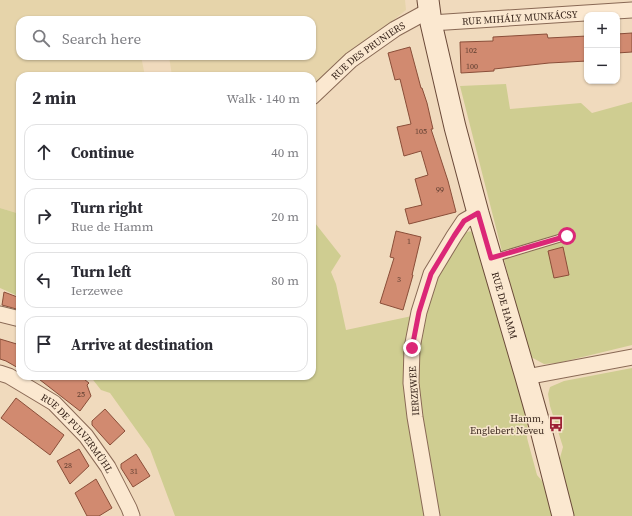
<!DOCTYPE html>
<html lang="en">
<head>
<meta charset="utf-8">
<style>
	body { margin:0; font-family:"Source Serif 4",serif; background:#f2f2f3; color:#2b2b33 }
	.controls { position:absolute; right:12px; top:12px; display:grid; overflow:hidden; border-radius:8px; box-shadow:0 1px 3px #0004 }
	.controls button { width:36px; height:36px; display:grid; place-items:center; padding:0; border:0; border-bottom:1px solid #e1e1e2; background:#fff; color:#2b2b33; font:20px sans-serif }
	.stop { position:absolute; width:12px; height:12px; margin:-9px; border:3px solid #db2777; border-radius:50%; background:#fff }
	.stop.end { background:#db2777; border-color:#fff; box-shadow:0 1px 4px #0008 }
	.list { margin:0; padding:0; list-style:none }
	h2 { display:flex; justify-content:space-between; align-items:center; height:52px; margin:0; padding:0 16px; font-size:17px }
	h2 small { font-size:13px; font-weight:400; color:#7c7c81 }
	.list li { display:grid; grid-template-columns:26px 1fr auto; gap:12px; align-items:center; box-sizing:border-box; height:56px; margin:0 8px 8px; padding:0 8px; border:1px solid #e1e1e2; border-radius:12px }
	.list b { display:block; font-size:15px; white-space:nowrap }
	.list p { margin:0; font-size:13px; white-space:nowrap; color:#7c7c81 }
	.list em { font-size:13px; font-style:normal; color:#7c7c81 }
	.icon { flex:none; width:22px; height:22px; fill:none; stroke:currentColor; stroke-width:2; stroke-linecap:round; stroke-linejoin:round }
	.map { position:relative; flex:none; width:632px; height:516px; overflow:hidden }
	.search { position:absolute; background:#fff; box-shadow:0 1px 3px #0004; left:16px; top:16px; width:300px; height:44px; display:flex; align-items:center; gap:10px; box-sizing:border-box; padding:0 14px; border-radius:12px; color:#7c7c81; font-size:15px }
	.panel { position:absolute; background:#fff; box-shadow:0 1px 3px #0004; left:16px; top:72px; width:300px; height:308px; border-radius:12px }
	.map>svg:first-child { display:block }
	.farmland { fill:#e6d4aa }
	.green { fill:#cfcd91 }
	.building { fill:#d18a70; stroke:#8a4e39 }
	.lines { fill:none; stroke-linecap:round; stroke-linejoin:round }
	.service-casing { stroke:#896955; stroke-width:9 }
	.minor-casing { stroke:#896955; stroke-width:17 }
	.secondary-casing { stroke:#6b4a39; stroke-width:23 }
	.service { stroke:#fbe8d0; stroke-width:7 }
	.minor { stroke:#fbe8d0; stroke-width:15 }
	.secondary { stroke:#fbe8d0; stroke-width:21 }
	.route { stroke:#db2777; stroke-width:5 }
	.labels { text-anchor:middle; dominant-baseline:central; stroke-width:3; stroke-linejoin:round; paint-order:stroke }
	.number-label { font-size:8px; fill:#5e3e30 }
	.street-label { font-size:10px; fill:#38251b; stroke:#f7e5cd }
	.poi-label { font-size:10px; fill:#38251b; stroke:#f7e5cd; text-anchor:end }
</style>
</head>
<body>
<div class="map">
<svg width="632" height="516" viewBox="0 0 632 516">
	<rect width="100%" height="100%" fill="#f0dabd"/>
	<path class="farmland" d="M0 0H405L406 10 350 55 312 90V76H172L169 56H312V20H20V56H141L145 76H20V214L0 208Z"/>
	<g class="green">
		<path d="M506 84 510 109 581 103 592 113 632 102V345L558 363 544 364 531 357 525 342 460 86Z"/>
		<path d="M0 208 20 214V297L0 288Z"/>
		<path d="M315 223 341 256 331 272 336 284 346 330 412 316 462 236C466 233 468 230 473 232L528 412 527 438 537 475 559 501 558 465 563 447 550 406 548 394 550 387 564 381 632 368V516H175L150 449 110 393 101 390 90 376H312V224Z"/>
	</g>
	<g class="building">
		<path d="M632 33V52L617 53V34Z"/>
		<path d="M547 34 548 38 587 36V61L549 63 494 69V71L461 73 460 42 493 41V37Z"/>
		<path d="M410 47 421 88H422L427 103 433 129H431L448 181 456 212 409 224 405 209 422 205 415 179 428 175 421 151 404 156 397 127 411 124 400 79 395 80 388 53Z"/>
		<path d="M396 231 421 237 412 275H413L403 310 380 303 394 258 390 257Z"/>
		<path d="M563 247 569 275 554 278 548 251Z"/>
		<path d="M4 292 20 298V310L2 305Z"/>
		<path d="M0 339 20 345V369L6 361 0 359Z"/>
		<path d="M35 376H80L89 383 87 385 91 396 80 411Z"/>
		<path d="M16 398 64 435 50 455 1 418Z"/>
		<path d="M105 409 125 431 110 445 92 425V421Z"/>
		<path d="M79 449 89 466 70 484 57 461Z"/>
		<path d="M136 454 150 476 133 487 121 468V464Z"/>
		<path d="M96 479 112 508 99 516H87L75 493Z"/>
	</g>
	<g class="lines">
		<g class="service-casing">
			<path id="service" d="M494 258 567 236"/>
		</g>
		<g class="minor-casing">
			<g id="minor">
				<path id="s1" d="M431 23 632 10"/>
				<path id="s2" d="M312 97 351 60 395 29 428 11"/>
				<path d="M0 314 20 319"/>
				<path id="s3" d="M0 373 9 376 54 403 86 436 108 467 129 508 132 516"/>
				<path d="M526 377 632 357"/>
				<path d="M432 516 415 417 411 383 412 348 419 312 431 274 454 236 464 221 478 213"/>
			</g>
		</g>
		<g class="secondary-casing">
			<g id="secondary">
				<path id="s4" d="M428 0 431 23 455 127 478 213 526 377 541 430 563 516"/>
			</g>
		</g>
		<use href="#service" class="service"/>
		<use href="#minor" class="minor"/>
		<use href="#secondary" class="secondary"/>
	</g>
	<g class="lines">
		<path class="route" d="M412 348 419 312 431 274 454 236 464 221 478 213 491 258 567 236"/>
	</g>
	<defs>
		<g id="bus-bare" transform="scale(1.2)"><path d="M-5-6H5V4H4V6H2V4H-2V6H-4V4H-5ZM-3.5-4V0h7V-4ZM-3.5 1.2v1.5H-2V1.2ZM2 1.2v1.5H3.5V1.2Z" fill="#9c2134" stroke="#f7e5cd" stroke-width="2.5" paint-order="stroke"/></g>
	</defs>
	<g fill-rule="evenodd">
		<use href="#bus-bare" x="556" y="424"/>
	</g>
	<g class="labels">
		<g class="number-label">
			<text x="471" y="50">102</text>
			<text x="472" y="66">100</text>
			<text x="421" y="131">105</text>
			<text x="440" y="189">99</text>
			<text x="409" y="241">1</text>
			<text x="399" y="279">3</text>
			<text x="81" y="394">25</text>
			<text x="68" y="465">28</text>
			<text x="134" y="471">31</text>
		</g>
		<g class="street-label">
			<text stroke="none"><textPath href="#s1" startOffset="89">RUE MIHÁLY MUNKÁCSY</textPath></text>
			<text stroke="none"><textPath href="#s2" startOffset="73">RUE DES PRUNIERS</textPath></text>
			<text stroke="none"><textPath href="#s4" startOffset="315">RUE DE HAMM</textPath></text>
			<text transform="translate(414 391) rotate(-94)">IERZEWEE</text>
			<text stroke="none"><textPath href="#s3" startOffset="100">RUE DE PULVERMÜHL</textPath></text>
		</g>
		<g class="poi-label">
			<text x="544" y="418">Hamm,<tspan x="544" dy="12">Englebert Neveu</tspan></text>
		</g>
	</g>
</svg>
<div class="controls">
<button>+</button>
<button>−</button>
</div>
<div class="stop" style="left:567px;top:236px"></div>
<div class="stop end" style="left:412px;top:348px"></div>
<div class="search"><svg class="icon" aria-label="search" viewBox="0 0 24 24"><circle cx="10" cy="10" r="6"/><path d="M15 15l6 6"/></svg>Search here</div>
<section class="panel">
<h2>2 min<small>Walk · 140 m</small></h2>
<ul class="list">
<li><svg class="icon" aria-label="ahead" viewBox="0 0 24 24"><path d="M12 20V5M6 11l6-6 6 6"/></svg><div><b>Continue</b></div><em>40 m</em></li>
<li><svg class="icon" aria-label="right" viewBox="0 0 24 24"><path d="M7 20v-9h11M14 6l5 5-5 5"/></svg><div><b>Turn right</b><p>Rue de Hamm</p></div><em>20 m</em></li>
<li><svg class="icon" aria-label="left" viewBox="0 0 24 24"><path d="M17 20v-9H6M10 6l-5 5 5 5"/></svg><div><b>Turn left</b><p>Ierzewee</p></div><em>80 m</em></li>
<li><svg class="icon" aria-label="arrive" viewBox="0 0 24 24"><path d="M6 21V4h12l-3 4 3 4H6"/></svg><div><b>Arrive at destination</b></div></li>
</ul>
</section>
</div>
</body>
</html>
